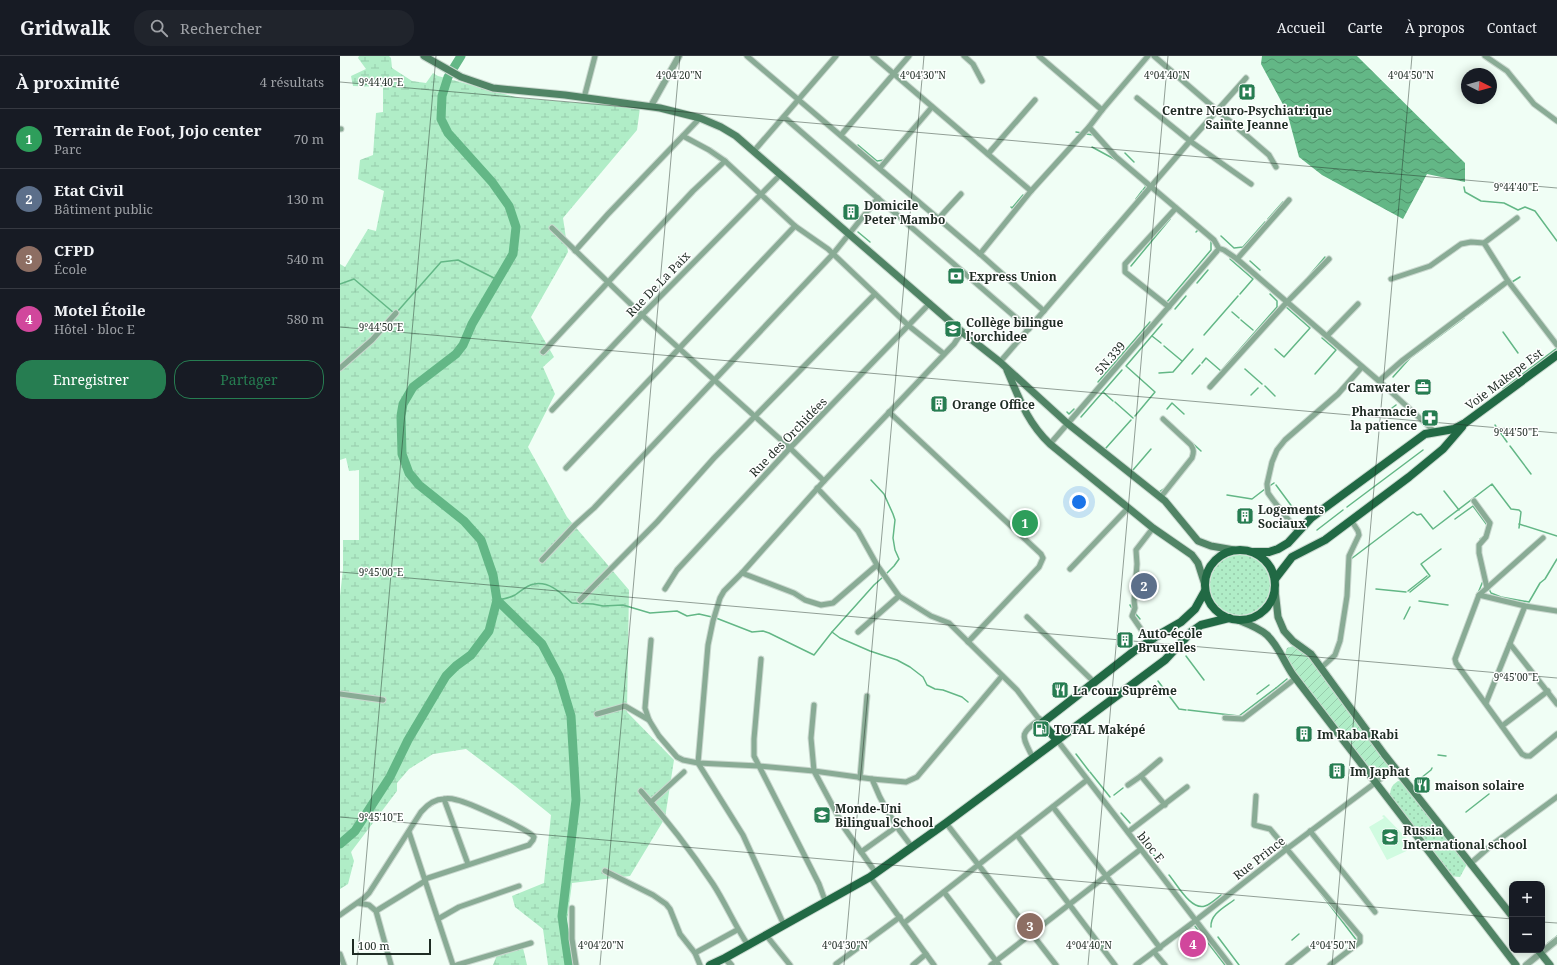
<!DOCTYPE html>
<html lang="fr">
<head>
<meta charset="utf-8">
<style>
	body { margin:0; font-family:"Noto Serif",serif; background:#20242c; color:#f1f3f6 }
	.controls { position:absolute; right:12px; bottom:12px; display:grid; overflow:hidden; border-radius:8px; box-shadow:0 2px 10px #0003 }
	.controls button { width:36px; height:36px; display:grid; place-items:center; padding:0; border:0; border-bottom:1px solid #363941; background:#171b24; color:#f1f3f6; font:20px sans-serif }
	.compass { position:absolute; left:1121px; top:12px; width:36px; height:36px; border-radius:50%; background:#171b24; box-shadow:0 2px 10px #0003; rotate:95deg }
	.scale { position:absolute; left:12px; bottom:10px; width:79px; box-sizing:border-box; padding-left:4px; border:2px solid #1f2c24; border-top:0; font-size:11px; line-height:14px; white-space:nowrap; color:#1f2c24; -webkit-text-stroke:3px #fff; paint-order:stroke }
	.you { position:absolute; left:739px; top:446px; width:14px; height:14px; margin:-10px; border:3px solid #fff; border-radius:50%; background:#1a73e8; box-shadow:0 0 0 6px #1a73e833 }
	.badge { display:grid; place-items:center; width:26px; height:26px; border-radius:50%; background:#267d51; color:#fff; font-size:13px; font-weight:700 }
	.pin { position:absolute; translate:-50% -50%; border:2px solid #fff; box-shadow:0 1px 4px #0006 }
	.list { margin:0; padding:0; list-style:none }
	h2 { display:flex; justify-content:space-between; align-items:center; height:52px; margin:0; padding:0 16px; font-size:17px }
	h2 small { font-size:13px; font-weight:400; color:#9ea1a6 }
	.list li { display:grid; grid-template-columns:26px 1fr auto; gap:12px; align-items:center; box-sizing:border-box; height:60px; padding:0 16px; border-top:1px solid #363941 }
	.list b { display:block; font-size:15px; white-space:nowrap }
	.list p { margin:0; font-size:13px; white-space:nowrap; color:#9ea1a6 }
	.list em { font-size:13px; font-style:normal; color:#9ea1a6 }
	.actions { display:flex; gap:8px; padding:12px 16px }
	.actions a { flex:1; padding:9px 0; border:1px solid #267d51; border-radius:16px; text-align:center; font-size:14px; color:#267d51 }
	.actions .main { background:#267d51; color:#fff }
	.icon { flex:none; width:22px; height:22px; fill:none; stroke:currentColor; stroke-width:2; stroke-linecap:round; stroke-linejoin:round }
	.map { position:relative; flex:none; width:1217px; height:909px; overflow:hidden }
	header { display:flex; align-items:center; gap:24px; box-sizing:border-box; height:56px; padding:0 20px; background:#171b24; border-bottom:1px solid #363941 }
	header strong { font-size:19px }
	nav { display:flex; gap:22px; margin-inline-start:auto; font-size:14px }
	.search { width:280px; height:36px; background:#20242c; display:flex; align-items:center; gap:10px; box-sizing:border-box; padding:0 14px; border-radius:16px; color:#9ea1a6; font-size:15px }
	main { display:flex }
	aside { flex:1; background:#171b24 }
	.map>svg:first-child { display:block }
	.built { fill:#d0fbe0 }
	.grass { fill:url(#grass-dots) }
	.wetland { fill:url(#wetland-marsh) }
	.garden { fill:url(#garden-furrows) }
	.water { fill:url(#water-waves) }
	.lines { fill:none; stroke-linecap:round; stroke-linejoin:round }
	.stream { stroke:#63b786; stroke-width:1.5 }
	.river { stroke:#63b786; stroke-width:9 }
	.minor-casing { stroke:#cad8cf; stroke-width:7 }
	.tertiary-casing { stroke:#cad8cf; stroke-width:8 }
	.secondary-casing { stroke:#cad8cf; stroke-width:9 }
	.primary-casing { stroke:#cad8cf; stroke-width:10 }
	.minor { stroke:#89ab95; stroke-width:5 }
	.tertiary { stroke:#89ab95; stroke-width:6 }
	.secondary { stroke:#508465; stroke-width:7 }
	.primary { stroke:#216944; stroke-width:8 }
	.ticks { fill:none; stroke:#1f2c24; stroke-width:1; stroke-opacity:0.45 }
	.labels { text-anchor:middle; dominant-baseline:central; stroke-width:3; stroke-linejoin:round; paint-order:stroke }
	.poi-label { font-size:12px; font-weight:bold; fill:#1f2c24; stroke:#fff; text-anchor:start }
	.street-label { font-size:12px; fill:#1f2c24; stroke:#fff }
	.ticks-label { font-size:10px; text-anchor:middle; fill:#1f2c24; stroke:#fff; stroke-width:3; stroke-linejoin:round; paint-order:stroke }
</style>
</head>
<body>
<header>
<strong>Gridwalk</strong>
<div class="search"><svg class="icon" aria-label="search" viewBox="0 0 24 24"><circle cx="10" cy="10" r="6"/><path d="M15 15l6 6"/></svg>Rechercher</div>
<nav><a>Accueil</a><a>Carte</a><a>À propos</a><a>Contact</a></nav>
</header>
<main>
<aside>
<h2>À proximité<small>4 résultats</small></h2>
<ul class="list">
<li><span class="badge" style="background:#2e9e5b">1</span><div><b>Terrain de Foot, Jojo center</b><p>Parc</p></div><em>70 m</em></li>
<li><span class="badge" style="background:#5c6f8a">2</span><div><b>Etat Civil</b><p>Bâtiment public</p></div><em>130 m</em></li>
<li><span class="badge" style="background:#8d6e63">3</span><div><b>CFPD</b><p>École</p></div><em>540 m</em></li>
<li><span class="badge" style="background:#d1479c">4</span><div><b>Motel Étoile</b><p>Hôtel · bloc E</p></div><em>580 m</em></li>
</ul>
<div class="actions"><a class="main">Enregistrer</a><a>Partager</a></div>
</aside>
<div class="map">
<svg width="1217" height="909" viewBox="0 0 1217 909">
	<defs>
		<pattern id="grass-dots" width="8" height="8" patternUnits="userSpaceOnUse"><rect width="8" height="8" fill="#b0edc7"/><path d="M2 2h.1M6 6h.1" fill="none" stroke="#97cbab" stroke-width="1.8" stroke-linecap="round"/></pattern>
		<pattern id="wetland-marsh" width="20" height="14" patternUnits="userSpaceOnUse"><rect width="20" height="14" fill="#b0edc7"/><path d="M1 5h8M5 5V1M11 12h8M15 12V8" fill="none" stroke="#97cbab"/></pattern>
		<pattern id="garden-furrows" width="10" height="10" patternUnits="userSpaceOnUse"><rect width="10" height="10" fill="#b0edc7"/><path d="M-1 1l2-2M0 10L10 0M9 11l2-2" fill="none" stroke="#97cbab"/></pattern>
		<pattern id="water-waves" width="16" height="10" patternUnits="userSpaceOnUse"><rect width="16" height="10" fill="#63b786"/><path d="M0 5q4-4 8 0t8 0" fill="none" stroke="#51956d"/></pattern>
	</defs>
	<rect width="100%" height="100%" fill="#f0fef5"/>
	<path class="built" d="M1044 759 1075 791 1047 804 1029 771 1044 762 1042 760Z"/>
	<g class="grass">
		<circle cx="900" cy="529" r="30"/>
		<path d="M1058 725 1065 726 1126 803V810L1120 821 1109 820 1050 744C1050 735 1050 730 1058 725Z"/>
	</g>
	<g class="wetland">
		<path d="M19 0H49L51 2 52 12 72 25 86 27 93 17 98 20 179 42 300 52 297 74 223 162 228 196 191 261 214 301 203 311 215 338 188 391 227 461 289 534 287 656 334 704 325 762 290 820 232 827 227 866 237 909H208L203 873 175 851 172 840 204 827 211 759 175 730 126 693 93 698 69 713 57 727V735L11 796 14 805 8 828 0 833V540L3 513V484H19V414L9 415 6 402 0 404V208L5 211 28 173 36 175 44 135 18 123 20 104 33 99 36 57 43 56V31L13 30 11 20 26 13 18 2Z"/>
		<path d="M183 892 187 909H153L157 899Z"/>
	</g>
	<path class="garden" d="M953 590 966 595 1049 709V716C1041 722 1037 721 1028 717L943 604 947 592Z"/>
	<path class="water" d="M922 0H1017L1125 107V126L1087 118 1063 163 982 119 959 101 947 56 921 8Z"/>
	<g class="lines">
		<g class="stream">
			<path d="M736 76 742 77"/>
			<path d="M746 78 754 79"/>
			<path d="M518 89 537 105 544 104"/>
			<path d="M752 91 776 104"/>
			<path d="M785 97 794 106"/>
			<path d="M1124 131 1125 136 1141 145 1164 147 1178 154 1185 151 1195 155 1217 185"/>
			<path d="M803 134 806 130 804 128"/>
			<path d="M796 143 802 135"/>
			<path d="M671 151 672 152 683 139"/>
			<path d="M928 163 943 146"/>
			<path d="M518 176 530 186"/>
			<path d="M856 176 859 173"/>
			<path d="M881 180 894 192 903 191 925 166"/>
			<path d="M758 188 771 173"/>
			<path d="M890 203 913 223 900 238"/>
			<path d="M910 205 920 214"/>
			<path d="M791 210 830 163"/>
			<path d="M968 221 985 201"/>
			<path d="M1172 226 1180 221"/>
			<path d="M857 227 868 214"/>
			<path d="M0 228 14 223 54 257"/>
			<path d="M827 246 871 194V185L869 183"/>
			<path d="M1138 251 1164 231"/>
			<path d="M835 253 846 240"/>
			<path d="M57 256 101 206 118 204 158 224"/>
			<path d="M892 256 899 262"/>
			<path d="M901 264 913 274"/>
			<path d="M1163 276 1178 297"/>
			<path d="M864 279 898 240"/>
			<path d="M812 280 821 287"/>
			<path d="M824 290 842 305"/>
			<path d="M935 293 944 301 970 272 945 250"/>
			<path d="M862 307 866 302 881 315 937 251V245L930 238"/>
			<path d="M905 313 922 328"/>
			<path d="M819 317 833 316 853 293"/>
			<path d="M852 318 860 309"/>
			<path d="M975 318 996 294 982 282"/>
			<path d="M1053 321 1070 302 1124 262"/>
			<path d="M758 326 810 266"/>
			<path d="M925 330 935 340"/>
			<path d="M1163 333 1217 292"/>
			<path d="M763 336 773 345"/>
			<path d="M911 339 918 332"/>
			<path d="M775 346 793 362"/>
			<path d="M1052 352 1056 349"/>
			<path d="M827 353 832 347 844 358"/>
			<path d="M727 356 729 358 734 353"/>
			<path d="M795 360 815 336 786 310 822 268"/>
			<path d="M741 361 782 314"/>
			<path d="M1155 369 1167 386"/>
			<path d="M846 381 861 395"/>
			<path d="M1170 390 1191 418"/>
			<path d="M766 392 791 364"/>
			<path d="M793 414 811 393"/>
			<path d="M531 424 544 438 553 458 555 464 553 482 555 494 559 503 554 510 546 518"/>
			<path d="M936 429 953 452"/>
			<path d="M928 431 934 427"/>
			<path d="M1104 435 1119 454"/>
			<path d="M819 436 825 432"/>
			<path d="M887 439 912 443 925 433"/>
			<path d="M1007 451 1083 394"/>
			<path d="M1115 463 1133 450 1147 469"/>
			<path d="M1179 468 1217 480"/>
			<path d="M977 474 1003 454"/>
			<path d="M1140 483 1144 480"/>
			<path d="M1011 503 1073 456 1077 459 1081 458 1093 473 1152 428 1171 453 1179 454 1181 456 1179 472"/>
			<path d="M1036 533 1066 536"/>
			<path d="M1149 533 1151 537 1161 541 1189 546 1200 527 1205 523 1217 503"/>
			<path d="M1068 535 1087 520"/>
			<path d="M1070 536 1090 520 1081 508 1101 493"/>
			<path d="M1138 537 1143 525"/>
			<path d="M157 544C163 543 170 542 175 539 181 535 187 529 194 528 210 525 222 538 232 547L253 548 263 550 283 549 310 557 337 555 347 560 359 558 372 561"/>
			<path d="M1079 545 1108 549"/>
			<path d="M790 549 793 554"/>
			<path d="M795 557 800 563"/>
			<path d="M376 562 412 576 423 575 429 577 474 599 492 576 500 582 530 595 557 604 570 611 583 621 587 629 595 633 603 634 622 641 628 646"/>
			<path d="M1064 563 1070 551"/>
			<path d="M492 576 534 529 543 521"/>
			<path d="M846 600 864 624"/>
			<path d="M818 625 839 653 846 654"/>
			<path d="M936 632 947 623"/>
			<path d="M917 638 929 629"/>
			<path d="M848 654 899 660 936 632"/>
			<path d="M736 698 749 715"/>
			<path d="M1098 699 1106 700"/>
			<path d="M750 716 770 741"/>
			<path d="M1081 722 1091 714 1092 712"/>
			<path d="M774 739 783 732"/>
			<path d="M1126 756 1149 738"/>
			<path d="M781 757 790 767"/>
			<path d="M802 784 816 802"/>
			<path d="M829 819C837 828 851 855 865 850 871 848 876 843 881 839"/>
			<path d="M979 835 1018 886"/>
			<path d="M855 870 885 909"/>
			<path d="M871 871C870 858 885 851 894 844"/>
			<path d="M878 881 899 909"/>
			<path d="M952 884 959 878"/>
			<path d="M1208 887 1217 880"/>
		</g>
		<g class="river">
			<path d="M157 544 202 588 219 620 231 660 236 744 222 860 229 909"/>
			<path d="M0 788 15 775 50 721 68 684 106 620 116 610 131 599 149 575 157 544 153 519 141 484 124 465 79 429 69 417 62 398 61 360 63 348 73 331 116 298 123 289 132 268 173 198 176 171 169 150 152 126 108 77 101 63 102 40 108 21 121 0"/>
		</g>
		<g class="minor-casing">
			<g id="minor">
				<path d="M407 0 640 198 704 255"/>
				<path d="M533 0 691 135"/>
				<path d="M624 0 633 8 642 25"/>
				<path d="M699 0 762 54"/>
				<path d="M814 0 929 99 936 111"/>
				<path d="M1145 0 1167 15 1194 48 1217 65"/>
				<path d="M244 42 255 0"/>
				<path d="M797 42 850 85 911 128"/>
				<path d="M444 61 689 273"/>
				<path d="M749 71 776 101 874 184 878 191"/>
				<path d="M0 73H1"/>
				<path d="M501 79 569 0"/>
				<path d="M343 80 369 94 385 105"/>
				<path d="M414 95 496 0"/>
				<path d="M648 98 695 44"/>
				<path d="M540 112 592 51"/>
				<path d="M599 162 621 138"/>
				<path d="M212 172 302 259 450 392 484 425"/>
				<path d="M1144 187 1168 225"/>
				<path d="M881 193 884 194 897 203 1039 325 1095 376"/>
				<path d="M235 195 268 158 360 62"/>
				<path d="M640 198 691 135 749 71 762 54 808 0"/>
				<path d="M897 203 949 144"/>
				<path d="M1051 223 1090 210 1121 188 1131 186 1144 187 1177 162"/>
				<path d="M829 251 785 216V208L836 152"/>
				<path d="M987 280 1018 248"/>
				<path d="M203 296 353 135 385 105 455 170 488 193 569 270 604 298"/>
				<path d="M660 306 850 85 906 22"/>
				<path d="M0 312 32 284 56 257"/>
				<path d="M1039 325 1063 304 1168 225 1217 289"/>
				<path d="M870 331 947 246 989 203"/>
				<path d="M212 354 302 259 441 118"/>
				<path d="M549 356 701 498 703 502 699 511 628 586"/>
				<path d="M710 388 877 195"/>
				<path d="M226 412 455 170"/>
				<path d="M477 432 518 475 537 509 559 540 591 560 609 567 677 634 702 667"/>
				<path d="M820 442 852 402C854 396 854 394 851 389L823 363"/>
				<path d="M1134 445 1150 467 1146 481 1139 489V497L1147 532"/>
				<path d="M958 476 933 444 928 437 927 428 932 406 937 394 945 384 998 338 1022 311"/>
				<path d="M1203 482 1139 539 1115 603 1116 607 1182 698 1186 700H1190L1217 678"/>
				<path d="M202 504 235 469 254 452 493 198 538 142"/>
				<path d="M730 513 788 452"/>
				<path d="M402 517 454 537 465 544 481 549 493 547 537 509"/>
				<path d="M325 533 337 514 450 392 590 247"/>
				<path d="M1139 539 1185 550 1217 555"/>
				<path d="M240 544 317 466 374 402 535 238"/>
				<path d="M687 561 754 626"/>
				<path d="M518 576 559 540"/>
				<path d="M311 584 305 652 309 664 319 680 337 701 343 704 358 707 419 710 474 715 532 723C542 749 555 770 572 791"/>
				<path d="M809 585 792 560 795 552 794 545 797 508 796 494 813 472"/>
				<path d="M1170 588 1217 648"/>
				<path d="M421 603 414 683V700L479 828 486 847"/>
				<path d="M981 612 995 599 1000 585 1007 540 1009 500 1019 479 1018 475 1011 464"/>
				<path d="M0 638 43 644"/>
				<path d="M1146 647 1185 550"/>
				<path d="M474 649 471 682 474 715 505 773 536 817"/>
				<path d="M257 658 285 650 309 664"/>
				<path d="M885 662 903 663 956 622"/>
				<path d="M1162 670 1208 635"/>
				<path d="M717 684 890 909"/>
				<path d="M693 702C682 679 678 679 700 663"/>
				<path d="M820 704 801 720 825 749"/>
				<path d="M520 722 527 640"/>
				<path d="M532 723 566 726 577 721 662 620"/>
				<path d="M788 729 801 720"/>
				<path d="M301 735C327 764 351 795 373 828 386 848 395 870 408 889"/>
				<path d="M916 740 914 769 930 773 1020 880V886L990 909"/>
				<path d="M104 743 128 808"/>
				<path d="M311 746 344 716"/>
				<path d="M713 751 767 821 820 892"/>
				<path d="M606 767 716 909"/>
				<path d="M970 775 1035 856"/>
				<path d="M69 776 113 909"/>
				<path d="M788 776 847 731"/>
				<path d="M677 779 775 909"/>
				<path d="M521 796 556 771"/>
				<path d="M1131 807 1153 788 1217 741"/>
				<path d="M265 815 313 839 326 848 330 853 340 878 355 897 360 909"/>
				<path d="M530 821 594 909"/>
				<path d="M604 836 659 909"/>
				<path d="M18 847 29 849 36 855 51 909"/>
				<path d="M232 852V883L236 909"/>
				<path d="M36 855 85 825"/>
				<path d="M0 859 24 842 29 837 81 756C87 749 94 743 104 743 108 742 113 743 117 744 127 746 188 773 194 781L193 784 189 789 85 823"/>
				<path d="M98 863 119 851 179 830"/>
				<path d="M564 867 747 724"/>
				<path d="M444 869 403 779 358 707 368 589 373 565 380 542 384 535 402 517 484 425 614 288 622 276"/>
				<path d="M426 879 450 909"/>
				<path d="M814 896 825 909"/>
				<path d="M355 897 397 874"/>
				<path d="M0 898 4 909"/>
				<path d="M496 908 560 861"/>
				<path d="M117 909 191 887"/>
				<path d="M573 909 586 898"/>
				<path d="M651 909 801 793"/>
				<path d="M796 909 855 865 948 792 1055 712"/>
				<path d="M948 909 968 893"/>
			</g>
		</g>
		<g class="tertiary-casing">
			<g id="tertiary">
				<path d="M311 50 339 0"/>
				<path d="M385 902 391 909"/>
				<path d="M1186 909 1217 884"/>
			</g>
		</g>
		<g class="secondary-casing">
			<g id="secondary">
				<path d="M84 0 121 21 153 32 225 39 320 52 360 62 381 71 396 80 622 276 660 306 727 367 825 445 858 485 871 490 894 494"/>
				<path d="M667 314C679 342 687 366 710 388L813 472 852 499 858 507 865 529"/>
				<path d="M935 534 938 561 944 575 953 585 971 598 1044 698 1172 860"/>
				<path d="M898 564C908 568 919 572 927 579 938 589 944 606 953 619L1176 909"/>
				<path d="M1198 894 1210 909"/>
			</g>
		</g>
		<g class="primary-casing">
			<g id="primary">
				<circle cx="900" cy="529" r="35"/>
				<path d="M914 496H929L938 493 948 487 971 462 1085 378 1114 373 1125 367 1217 299"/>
				<path d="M935 523 952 501 985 484 1069 421 1103 393 1122 371"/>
				<path d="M717 684 702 667 793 596 820 578 841 566 855 553 865 535"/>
				<path d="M370 909 385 902 530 821 606 767 825 604 851 576 861 569 889 562"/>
			</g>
		</g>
		<use href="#minor" class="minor"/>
		<use href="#tertiary" class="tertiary"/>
		<use href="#secondary" class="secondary"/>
		<use href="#primary" class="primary"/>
	</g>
	<path class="ticks" d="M0 26 1217 132M0 271 1217 377M0 516 1217 622M0 761 1172 863M1202 866 1217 867M17 909 96 0M260 909 340 0M504 909 584 0M748 909 828 0M992 909 1072 0"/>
	<defs>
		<g id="hospital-square" transform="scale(0.9)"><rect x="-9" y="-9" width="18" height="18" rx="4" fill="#267d51" stroke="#fff"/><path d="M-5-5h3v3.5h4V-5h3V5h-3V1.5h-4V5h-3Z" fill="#fff"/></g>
		<g id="building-square" transform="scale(0.9)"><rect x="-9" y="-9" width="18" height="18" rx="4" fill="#267d51" stroke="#fff"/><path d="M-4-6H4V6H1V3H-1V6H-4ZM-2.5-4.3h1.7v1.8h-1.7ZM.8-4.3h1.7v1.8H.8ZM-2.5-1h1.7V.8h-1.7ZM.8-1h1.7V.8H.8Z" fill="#fff"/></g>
		<g id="bank-square" transform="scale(0.9)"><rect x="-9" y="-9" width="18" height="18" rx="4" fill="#267d51" stroke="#fff"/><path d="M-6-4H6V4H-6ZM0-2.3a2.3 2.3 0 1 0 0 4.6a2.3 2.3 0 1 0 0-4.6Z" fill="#fff"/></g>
		<g id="school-square" transform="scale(0.9)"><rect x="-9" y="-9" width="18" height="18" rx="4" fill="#267d51" stroke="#fff"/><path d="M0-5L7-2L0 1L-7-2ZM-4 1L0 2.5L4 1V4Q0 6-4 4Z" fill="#fff"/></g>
		<g id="office-square" transform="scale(0.9)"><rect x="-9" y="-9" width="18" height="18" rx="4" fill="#267d51" stroke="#fff"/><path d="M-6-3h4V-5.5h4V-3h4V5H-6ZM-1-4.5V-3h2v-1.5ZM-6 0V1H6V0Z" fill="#fff"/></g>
		<g id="pharmacy-square" transform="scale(0.9)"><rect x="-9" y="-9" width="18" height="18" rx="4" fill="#267d51" stroke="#fff"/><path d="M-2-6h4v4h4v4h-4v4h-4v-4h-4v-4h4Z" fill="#fff"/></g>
		<g id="restaurant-square" transform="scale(0.9)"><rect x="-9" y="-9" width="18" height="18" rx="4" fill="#267d51" stroke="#fff"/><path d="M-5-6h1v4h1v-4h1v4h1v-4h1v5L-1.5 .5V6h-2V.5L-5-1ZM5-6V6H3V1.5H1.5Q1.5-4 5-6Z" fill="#fff"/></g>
		<g id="fuel-square" transform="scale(0.9)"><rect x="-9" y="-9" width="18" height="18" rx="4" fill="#267d51" stroke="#fff"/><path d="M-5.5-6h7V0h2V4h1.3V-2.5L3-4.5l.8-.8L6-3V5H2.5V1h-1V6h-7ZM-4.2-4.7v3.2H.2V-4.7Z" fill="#fff"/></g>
	</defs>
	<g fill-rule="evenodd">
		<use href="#hospital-square" x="907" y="36"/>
		<use href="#building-square" x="511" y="156"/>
		<use href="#bank-square" x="616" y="220"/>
		<use href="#school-square" x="613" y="273"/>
		<use href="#office-square" x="1083" y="331"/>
		<use href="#building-square" x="599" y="348"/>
		<use href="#pharmacy-square" x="1090" y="362"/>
		<use href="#building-square" x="905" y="460"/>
		<use href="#building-square" x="785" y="584"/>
		<use href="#restaurant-square" x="720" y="634"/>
		<use href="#fuel-square" x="701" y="673"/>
		<use href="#building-square" x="964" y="678"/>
		<use href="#building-square" x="997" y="715"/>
		<use href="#restaurant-square" x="1082" y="729"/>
		<use href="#school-square" x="482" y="759"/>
		<use href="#school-square" x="1050" y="781"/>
	</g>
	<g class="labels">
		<g class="poi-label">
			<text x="907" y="54" text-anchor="middle">Centre Neuro-Psychiatrique<tspan x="907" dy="14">Sainte Jeanne</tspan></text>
			<text x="524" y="149">Domicile<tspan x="524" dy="14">Peter Mambo</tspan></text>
			<text x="629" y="220">Express Union</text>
			<text x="626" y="266">Collège bilingue<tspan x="626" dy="14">l'orchidee</tspan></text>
			<text x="1070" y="331" text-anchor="end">Camwater</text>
			<text x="612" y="348">Orange Office</text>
			<text x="1077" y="355" text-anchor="end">Pharmacie<tspan x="1077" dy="14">la patience</tspan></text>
			<text x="918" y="453">Logements<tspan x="918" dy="14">Sociaux</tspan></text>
			<text x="798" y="577">Auto-école<tspan x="798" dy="14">Bruxelles</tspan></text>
			<text x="733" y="634">La cour Suprême</text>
			<text x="714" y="673">TOTAL Maképé</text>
			<text x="977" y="678">Im Raba Rabi</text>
			<text x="1010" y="715">Im Japhat</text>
			<text x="1095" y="729">maison solaire</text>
			<text x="495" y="752">Monde-Uni<tspan x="495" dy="14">Bilingual School</tspan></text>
			<text x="1063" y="774">Russia<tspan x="1063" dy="14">International school</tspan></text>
		</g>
		<g class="street-label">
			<text transform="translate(318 228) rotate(-46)">Rue De La Paix</text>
			<text transform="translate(770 302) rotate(-49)">5N.339</text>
			<text transform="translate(1164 323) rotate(-37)">Voie Makepe Est</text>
			<text transform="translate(448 381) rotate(-46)">Rue des Orchidées</text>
			<text transform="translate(811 791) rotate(52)">bloc E</text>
			<text transform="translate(919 802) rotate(-38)">Rue Prince</text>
		</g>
	</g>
	<g class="ticks-label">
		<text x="339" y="23">4°04'20"N</text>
		<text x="583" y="23">4°04'30"N</text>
		<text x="827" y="23">4°04'40"N</text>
		<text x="1071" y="23">4°04'50"N</text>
		<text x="41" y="30">9°44'40"E</text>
		<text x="1176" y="135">9°44'40"E</text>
		<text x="41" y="275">9°44'50"E</text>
		<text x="1176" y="380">9°44'50"E</text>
		<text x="41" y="520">9°45'00"E</text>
		<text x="1176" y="625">9°45'00"E</text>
		<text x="41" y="765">9°45'10"E</text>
		<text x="261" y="893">4°04'20"N</text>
		<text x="505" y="893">4°04'30"N</text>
		<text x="749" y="893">4°04'40"N</text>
		<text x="993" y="893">4°04'50"N</text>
	</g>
</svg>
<div class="controls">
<button>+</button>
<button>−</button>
</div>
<svg class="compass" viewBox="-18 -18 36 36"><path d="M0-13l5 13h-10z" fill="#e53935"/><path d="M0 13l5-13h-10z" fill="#9ea1a6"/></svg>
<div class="scale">100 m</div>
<div class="you"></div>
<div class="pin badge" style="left:685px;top:467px;background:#2e9e5b">1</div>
<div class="pin badge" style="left:804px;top:530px;background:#5c6f8a">2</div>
<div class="pin badge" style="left:690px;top:870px;background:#8d6e63">3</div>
<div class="pin badge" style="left:853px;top:888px;background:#d1479c">4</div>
</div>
</main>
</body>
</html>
